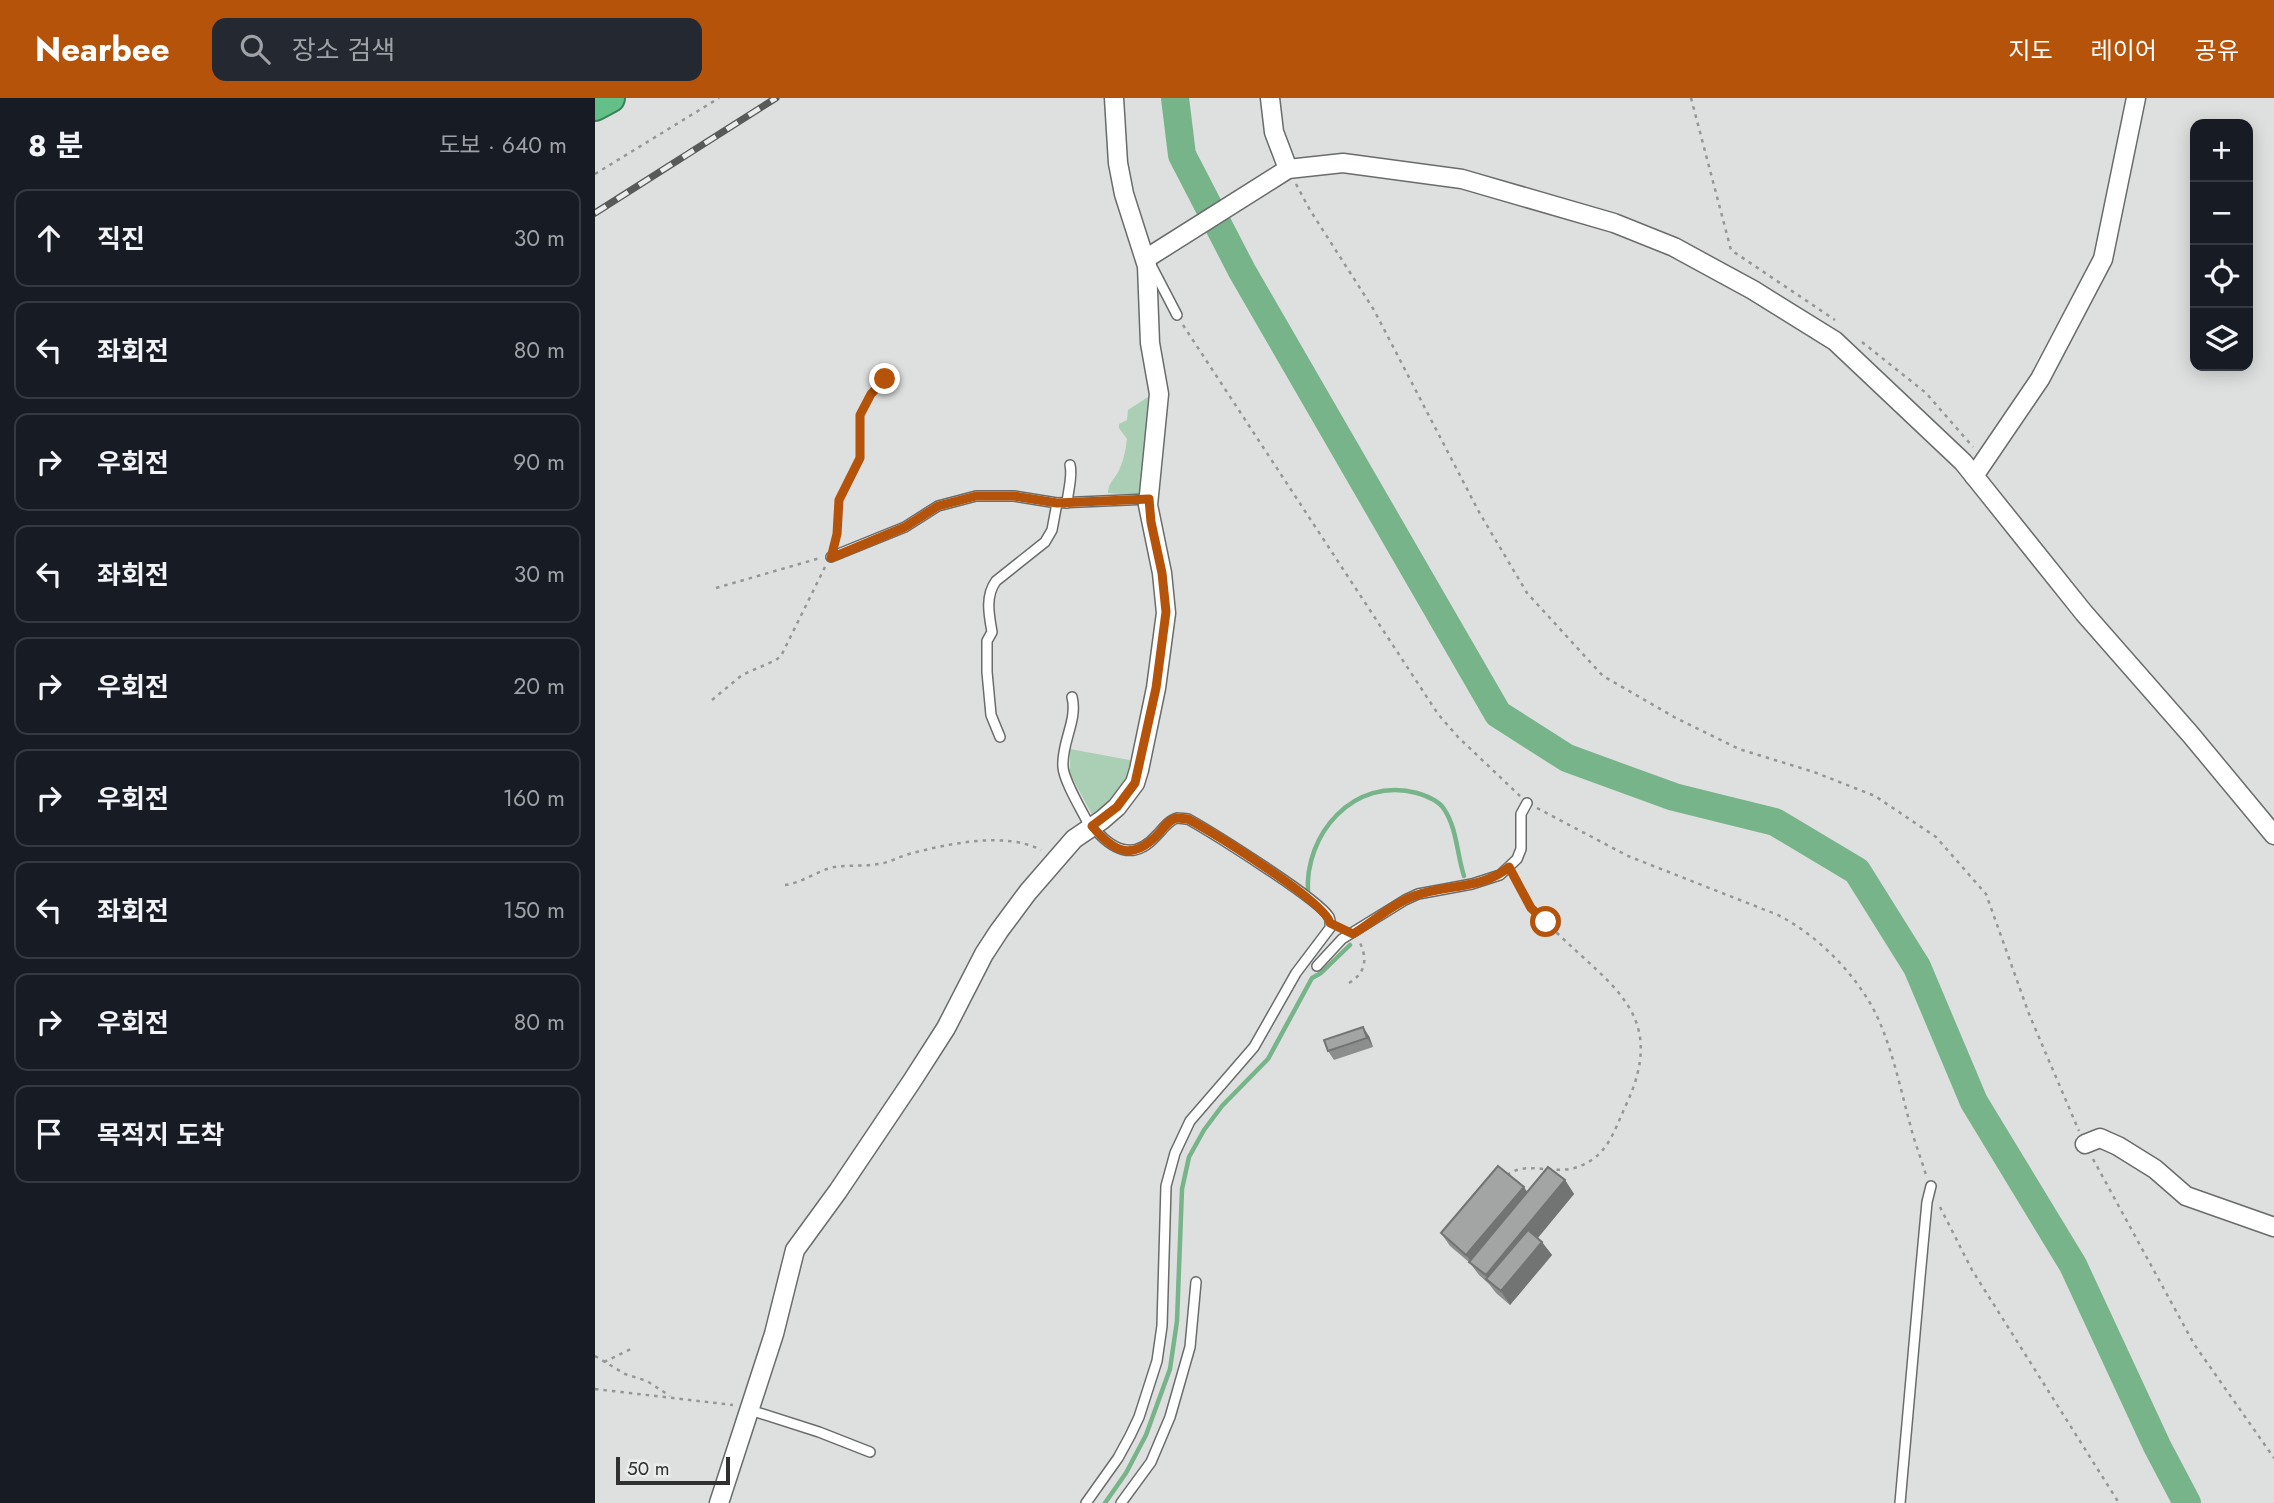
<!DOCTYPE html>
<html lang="ko">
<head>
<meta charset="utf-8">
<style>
	body { margin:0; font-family:Jost,"Noto Sans KR",sans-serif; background:#242831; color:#f1f3f6 }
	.controls { position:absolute; right:21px; top:21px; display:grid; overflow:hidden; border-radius:14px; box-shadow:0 4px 18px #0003 }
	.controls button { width:63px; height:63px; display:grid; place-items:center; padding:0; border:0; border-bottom:2px solid #363941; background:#171b24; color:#f1f3f6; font:35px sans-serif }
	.scale { position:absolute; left:21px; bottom:18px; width:114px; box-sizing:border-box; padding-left:7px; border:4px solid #2f302f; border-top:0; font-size:19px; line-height:24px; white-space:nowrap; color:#2f302f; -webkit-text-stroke:5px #eaedeb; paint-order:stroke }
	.stop { position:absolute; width:21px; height:21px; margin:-16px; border:5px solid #b45309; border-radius:50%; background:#fff }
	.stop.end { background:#b45309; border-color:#fff; box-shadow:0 2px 7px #0008 }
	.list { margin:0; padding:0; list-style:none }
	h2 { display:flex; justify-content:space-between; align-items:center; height:91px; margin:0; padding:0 28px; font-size:30px }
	h2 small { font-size:23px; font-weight:400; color:#9ea1a6 }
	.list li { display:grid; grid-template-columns:46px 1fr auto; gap:21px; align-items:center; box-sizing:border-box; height:98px; margin:0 14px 14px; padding:0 14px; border:2px solid #363941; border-radius:14px }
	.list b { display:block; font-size:26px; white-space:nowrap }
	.list em { font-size:23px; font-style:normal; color:#9ea1a6 }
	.icon { flex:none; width:38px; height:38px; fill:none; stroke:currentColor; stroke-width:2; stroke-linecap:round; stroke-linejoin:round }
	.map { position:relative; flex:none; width:1679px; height:1405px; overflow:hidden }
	header { display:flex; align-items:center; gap:42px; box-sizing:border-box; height:98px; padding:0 35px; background:#b45309; color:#fff }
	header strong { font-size:33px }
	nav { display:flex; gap:38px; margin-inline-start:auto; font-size:24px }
	.search { width:490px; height:63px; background:#242831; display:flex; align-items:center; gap:18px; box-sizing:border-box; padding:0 24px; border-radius:14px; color:#9ea1a6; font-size:26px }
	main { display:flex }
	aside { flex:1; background:#171b24 }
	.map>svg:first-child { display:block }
	.green { fill:#abcfb5 }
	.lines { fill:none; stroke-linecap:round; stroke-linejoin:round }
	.stream { stroke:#77b48a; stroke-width:4.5 }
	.river { stroke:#77b48a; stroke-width:28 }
	.service-casing { stroke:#696c6a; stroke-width:12 }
	.minor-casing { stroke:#696c6a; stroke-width:21 }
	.trunk-casing { stroke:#378456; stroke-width:32 }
	.path { stroke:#959796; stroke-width:2.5; stroke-dasharray:3.5 5; stroke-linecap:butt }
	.service { stroke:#fff; stroke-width:9 }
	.minor { stroke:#fff; stroke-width:18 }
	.trunk { stroke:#62c088; stroke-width:28 }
	.rail-casing { stroke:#585a59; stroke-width:7 }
	.rail { stroke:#eaedeb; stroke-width:4.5; stroke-dasharray:13; stroke-linecap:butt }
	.wall { fill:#8b8e8c }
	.shaded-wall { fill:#717472 }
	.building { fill:#a2a5a3; stroke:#717472; stroke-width:2 }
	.route { stroke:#b45309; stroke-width:9 }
</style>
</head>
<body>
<header>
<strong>Nearbee</strong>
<div class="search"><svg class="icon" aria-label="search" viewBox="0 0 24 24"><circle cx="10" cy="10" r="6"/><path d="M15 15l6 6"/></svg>장소 검색</div>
<nav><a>지도</a><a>레이어</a><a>공유</a></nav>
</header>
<main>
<aside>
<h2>8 분<small>도보 · 640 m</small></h2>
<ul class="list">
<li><svg class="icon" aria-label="ahead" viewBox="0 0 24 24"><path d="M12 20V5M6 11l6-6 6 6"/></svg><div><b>직진</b></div><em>30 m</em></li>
<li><svg class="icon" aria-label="left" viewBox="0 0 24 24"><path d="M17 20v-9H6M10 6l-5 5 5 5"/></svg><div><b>좌회전</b></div><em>80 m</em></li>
<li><svg class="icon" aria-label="right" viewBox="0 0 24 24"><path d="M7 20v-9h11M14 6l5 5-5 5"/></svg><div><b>우회전</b></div><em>90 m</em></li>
<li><svg class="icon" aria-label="left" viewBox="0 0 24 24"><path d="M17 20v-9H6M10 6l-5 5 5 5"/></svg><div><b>좌회전</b></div><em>30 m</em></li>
<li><svg class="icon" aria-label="right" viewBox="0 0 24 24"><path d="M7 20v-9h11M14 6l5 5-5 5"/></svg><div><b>우회전</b></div><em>20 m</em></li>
<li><svg class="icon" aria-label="right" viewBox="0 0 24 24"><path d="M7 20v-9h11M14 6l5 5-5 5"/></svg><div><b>우회전</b></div><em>160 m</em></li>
<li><svg class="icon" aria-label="left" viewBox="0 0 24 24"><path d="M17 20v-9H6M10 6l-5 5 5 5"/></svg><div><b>좌회전</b></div><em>150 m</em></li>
<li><svg class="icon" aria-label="right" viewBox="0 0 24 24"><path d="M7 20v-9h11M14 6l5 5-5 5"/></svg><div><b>우회전</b></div><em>80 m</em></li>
<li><svg class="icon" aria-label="arrive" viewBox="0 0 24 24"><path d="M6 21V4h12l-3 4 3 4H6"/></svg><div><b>목적지 도착</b></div></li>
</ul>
</aside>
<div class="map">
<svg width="1679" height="1405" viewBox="0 0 1679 1405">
	<rect width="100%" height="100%" fill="#dde0de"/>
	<g class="green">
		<path d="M559 295 545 398 513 395C513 384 522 379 525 370 529 361 531 350 532 341L524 330V326L532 322 533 312Z"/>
		<path d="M475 651 540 663 527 696 499 720 475 676Z"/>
	</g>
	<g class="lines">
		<g class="stream">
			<path d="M713 795C709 736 759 678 822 695 832 698 844 703 849 711 862 730 862 757 869 778"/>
			<path d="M510 1405 531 1375 551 1337 575 1271 582 1223 587 1091 594 1059 609 1032 627 1008 673 961 717 880 726 875 755 847"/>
		</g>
		<path class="river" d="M580 0 587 57 647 173 903 616 972 660 1079 699 1180 724 1262 773 1322 869 1379 1004 1478 1167 1562 1348 1592 1405"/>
		<g class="service-casing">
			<g id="service">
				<path d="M557 169 582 217"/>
				<path d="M472 405C473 393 478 377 475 367"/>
				<path d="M236 459 310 429 343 408 381 398H419L462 405 554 401"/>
				<path d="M477 599C483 622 466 645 468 669 469 684 488 714 495 729"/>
				<path d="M405 639 396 617 392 574V543L397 534C394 517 390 498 401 483L450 444 457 432 462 405"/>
				<path d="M722 868 747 841 810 802 823 796 877 786 905 777 922 761 926 751V716L932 705"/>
				<path d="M155 1312 224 1334 275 1354"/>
				<path d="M491 1405 523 1360 535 1338 544 1319 562 1263 567 1228 571 1088 580 1055 595 1023 659 949 701 875 735 830C735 826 736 823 734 819 724 801 616 734 593 721 590 721 585 720 582 720 574 722 567 732 561 738 538 764 516 751 497 728"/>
				<path d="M526 1405 556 1364 575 1319 595 1249 601 1184"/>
				<path d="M1305 1405 1325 1179 1332 1104 1336 1088"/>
			</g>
		</g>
		<g class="minor-casing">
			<g id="minor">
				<path d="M675 0 679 34 693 71"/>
				<path d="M552 160 693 71 748 65 867 81 1019 125 1079 149 1158 192 1240 243 1368 364 1489 515 1596 637 1679 737"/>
				<path d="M1379 378 1445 281 1508 161 1541 0"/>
				<path d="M1490 1046 1505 1040 1523 1048 1560 1071 1591 1098 1679 1129"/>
				<path d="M124 1405 179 1236 200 1152 243 1093 317 983 351 930 389 856 404 833 433 794 479 741 507 722 522 709 540 685 544 672 561 590 571 515 567 475 553 407 564 296 555 245 552 168 529 96 523 65 519 0"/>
			</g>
		</g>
		<g class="trunk-casing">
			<path id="trunk" d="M0 8 15 0"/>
		</g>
		<g class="path">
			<path d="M1096 0 1136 152 1240 222"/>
			<path d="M0 76 124 0"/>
			<path d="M701 86 715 112 779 212 884 414 932 495 1008 578 1079 619 1144 651 1219 674 1280 698 1341 739 1391 796 1434 916 1484 1033"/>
			<path d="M588 227 843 616 863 639 925 698"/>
			<path d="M1267 244 1331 295 1378 349"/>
			<path d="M240 444 244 403 265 360V316L276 296 294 277"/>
			<path d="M121 490 225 460"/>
			<path d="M117 602 147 577 181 562 186 558 230 469"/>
			<path d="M942 710 1033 758 1183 817C1222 837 1259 874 1280 914 1297 949 1305 989 1315 1026 1319 1043 1326 1060 1331 1077"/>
			<path d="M190 787C206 785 219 775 235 770 251 766 268 769 283 766 294 765 303 759 314 756 352 746 410 733 446 752"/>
			<path d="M754 885C771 875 773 860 764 843"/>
			<path d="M1498 1061 1599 1246 1679 1360"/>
			<path d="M912 1077C938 1059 964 1085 998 1061 1016 1048 1022 1026 1031 1007 1073 917 1018 890 960 833 952 826 943 819 937 811 929 802 924 789 919 778"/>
			<path d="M1345 1109 1377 1172 1524 1405"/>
			<path d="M0 1258 30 1276 52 1283 75 1298"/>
			<path d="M9 1264 38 1250"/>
			<path d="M0 1291 138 1307"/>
		</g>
		<use href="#service" class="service"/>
		<use href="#minor" class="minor"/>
		<use href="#trunk" class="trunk"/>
		<g class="rail-casing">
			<path id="rail" d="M0 115 181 0"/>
		</g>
		<use href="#rail" class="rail"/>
	</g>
	<g class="wall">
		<path d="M774 938 778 949 739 962 733 953Z"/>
		<path d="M970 1082 979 1096 943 1140 957 1157 915 1207 901 1195 894 1186 884 1177 875 1165 855 1148 846 1135 932 1094Z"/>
	</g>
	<g class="shaded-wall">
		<path d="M768 929 774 938 778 949 772 940Z"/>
		<path d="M970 1082 979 1096 901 1190 898 1187 891 1177Z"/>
		<path d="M929 1089 938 1103 881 1170 871 1157Z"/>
		<path d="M947 1144 957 1157 915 1207 906 1193Z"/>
	</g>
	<g class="building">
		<path d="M768 929 772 940 733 953 729 942Z"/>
		<path d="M903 1068 929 1089 871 1157 846 1135Z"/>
		<path d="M953 1069 970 1082 891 1177 874 1164Z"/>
		<path d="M933 1132 947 1144 906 1193 891 1181Z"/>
	</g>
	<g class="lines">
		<path class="route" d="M290 281 276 296 265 317V360L244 402 242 436 236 460 310 429 343 408 381 398H419L462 405 554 401 556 424 567 475 571 514 561 590 540 685 522 709 497 728C520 756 539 763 565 734 569 729 575 721 582 720 584 720 591 721 593 721 617 734 731 804 735 825L758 836C778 824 797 806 819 798 850 786 887 792 914 769L936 810 951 824"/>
	</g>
</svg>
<div class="controls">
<button>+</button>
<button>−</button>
<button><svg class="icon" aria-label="locate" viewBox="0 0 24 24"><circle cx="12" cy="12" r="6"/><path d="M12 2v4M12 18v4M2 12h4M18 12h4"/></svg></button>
<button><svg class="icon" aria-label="layers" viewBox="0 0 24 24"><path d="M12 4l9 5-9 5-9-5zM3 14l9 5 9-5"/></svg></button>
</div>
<div class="scale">50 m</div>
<div class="stop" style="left:951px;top:824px"></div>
<div class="stop end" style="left:290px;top:281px"></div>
</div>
</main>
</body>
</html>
